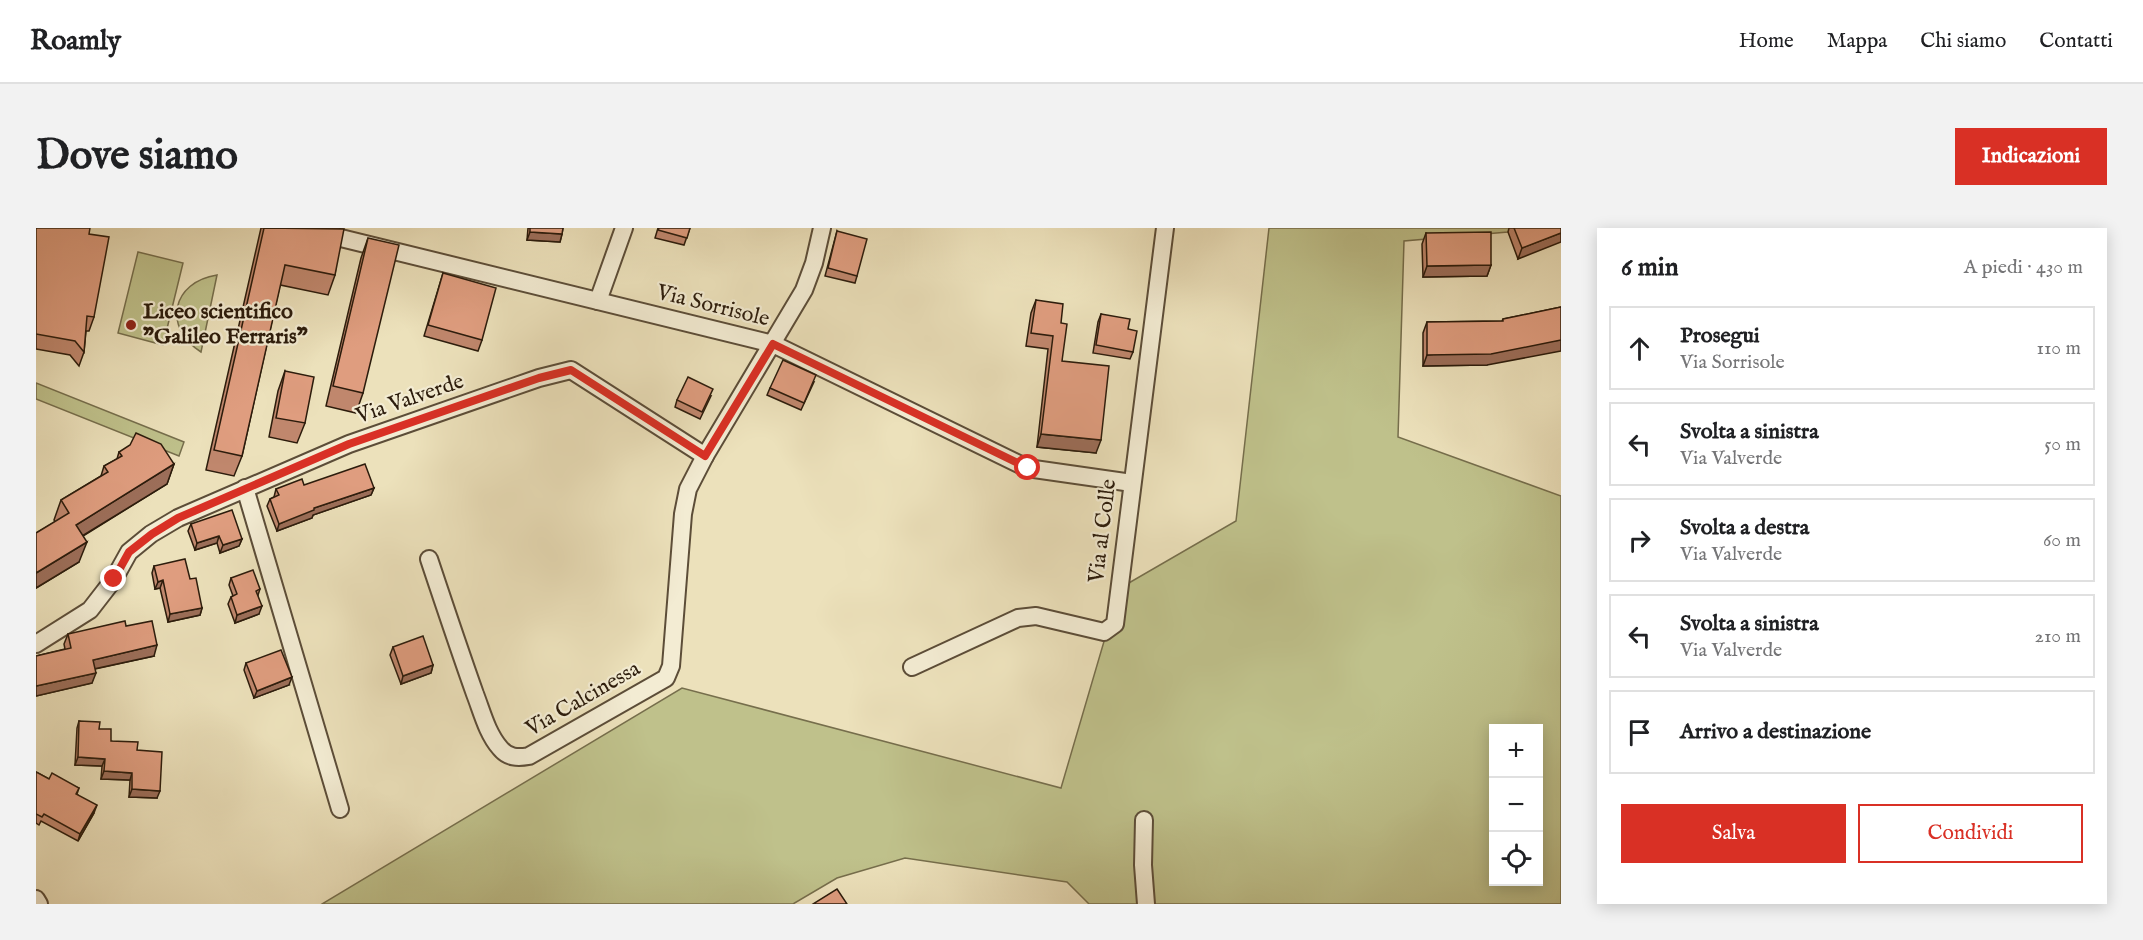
<!DOCTYPE html>
<html lang="it">
<head>
<meta charset="utf-8">
<style>
	body { margin:0; font-family:"IM FELL English",serif; background:#f2f2f2; color:#202124 }
	.controls { position:absolute; right:18px; bottom:18px; display:grid; overflow:hidden; border-radius:0px; box-shadow:0 3px 15px #0003 }
	.controls button { width:54px; height:54px; display:grid; place-items:center; padding:0; border:0; border-bottom:2px solid #e0e0e0; background:#fff; color:#202124; font:30px sans-serif }
	.stop { position:absolute; width:18px; height:18px; margin:-14px; border:4px solid #d93025; border-radius:50%; background:#fff }
	.stop.end { background:#d93025; border-color:#fff; box-shadow:0 2px 6px #0008 }
	.list { margin:0; padding:0; list-style:none }
	h2 { display:flex; justify-content:space-between; align-items:center; height:78px; margin:0; padding:0 24px; font-size:26px }
	h2 small { font-size:20px; font-weight:400; color:#757577 }
	.list li { display:grid; grid-template-columns:39px 1fr auto; gap:18px; align-items:center; box-sizing:border-box; height:84px; margin:0 12px 12px; padding:0 12px; border:2px solid #e0e0e0; border-radius:0px }
	.list b { display:block; font-size:22px; white-space:nowrap }
	.list p { margin:0; font-size:20px; white-space:nowrap; color:#757577 }
	.list em { font-size:20px; font-style:normal; color:#757577 }
	.actions { display:flex; gap:12px; padding:18px 24px }
	.actions a { flex:1; padding:14px 0; border:2px solid #d93025; border-radius:0px; text-align:center; font-size:21px; color:#d93025 }
	.actions .main { background:#d93025; color:#fff }
	.icon { flex:none; width:33px; height:33px; fill:none; stroke:currentColor; stroke-width:2; stroke-linecap:round; stroke-linejoin:round }
	.map { position:relative; flex:none; width:1525px; height:676px; overflow:hidden; border-radius:0px }
	header { display:flex; align-items:center; gap:36px; box-sizing:border-box; height:84px; padding:0 30px; background:#fff; border-bottom:2px solid #e0e0e0 }
	header strong { font-size:28px }
	nav { display:flex; gap:33px; margin-inline-start:auto; font-size:21px }
	.intro { display:flex; align-items:center; justify-content:space-between; box-sizing:border-box; height:144px; padding:0 36px }
	h1 { margin:0; font-size:42px }
	.button { padding:15px 27px; border-radius:0px; background:#d93025; color:#fff; font-size:21px; font-weight:700 }
	main { display:flex; gap:36px; padding:0 36px }
	aside { flex:1; background:#fff; border-radius:0px; box-shadow:0 3px 15px #0003 }
	.map>svg:first-child { display:block }
	.green { fill:#bfc18b; stroke:#766e4c; stroke-width:1.5; fill-rule:evenodd }
	.lines { fill:none; stroke-linecap:round; stroke-linejoin:round }
	.minor-casing { stroke:#5c4d38; stroke-width:20 }
	.minor { stroke:#f3ecd3; stroke-width:16 }
	.wall { fill:#c0876d; stroke:#2c1c0c; stroke-width:1.5 }
	.shaded-wall { fill:#9c6e59; stroke:#2c1c0c; stroke-width:1.5 }
	.building { fill:#df9d7f; stroke:#2c1c0c; stroke-width:1.5 }
	.route { stroke:#d93025; stroke-width:8 }
	.poi-dot { fill:#8f2418; stroke:#f3ecd3; stroke-width:2 }
	.labels { text-anchor:middle; dominant-baseline:central; stroke-width:4.5; stroke-linejoin:round; paint-order:stroke }
	.street-label { font-size:22px; fill:#2c1c0c; stroke:#f3ecd3 }
	.poi-label { font-size:22px; font-weight:bold; fill:#2c1c0c; stroke:#f3ecd3; text-anchor:start }
</style>
</head>
<body>
<header>
<strong>Roamly</strong>
<nav><a>Home</a><a>Mappa</a><a>Chi siamo</a><a>Contatti</a></nav>
</header>
<div class="intro"><h1>Dove siamo</h1><a class="button">Indicazioni</a></div>
<main>
<div class="map">
<svg width="1525" height="676" viewBox="0 0 1525 676">
	<rect width="100%" height="100%" fill="#ece1bb"/>
	<filter id="stains"><feTurbulence type="fractalNoise" baseFrequency=".00333" numOctaves="4"/><feColorMatrix values="0 0 0 0 .2 0 0 0 0 .09 0 0 0 0 .02 0 0 0 .5 -.17"/></filter>
	<radialGradient id="worn" r=".72"><stop offset=".6" stop-color="#630" stop-opacity="0"/><stop offset="1" stop-color="#630" stop-opacity=".3"/></radialGradient>
	<g class="green">
		<path d="M1233 0H1482L1472 4 1368 13 1362 209 1525 268V676H1053L1031 654 869 630 801 650 757 676H286L646 460 1025 560 1069 410 1085 401 1091 356 1200 293ZM1458 500H1502V654H1458Z"/>
		<path d="M102 24 147 35 127 117 82 105Z"/>
		<path d="M181 47 165 124C126 99 136 54 181 47Z"/>
		<path d="M0 155 148 214 143 228 0 171Z"/>
	</g>
	<g class="lines">
		<g class="minor-casing">
			<g id="minor">
				<path d="M264 0 737 116 991 240 1096 255"/>
				<path d="M562 73 588 0"/>
				<path d="M209 260 304 581"/>
				<path d="M393 331C408 376 423 421 439 466 446 484 451 505 464 520 472 530 482 530 493 528L630 450 635 438 647 286 652 261 669 228"/>
				<path d="M0 416 54 382 78 351 93 324 115 306 142 290 313 216 503 150 535 142 669 228 768 62 778 35 786 0"/>
				<path d="M876 439 982 390 1000 388 1068 404 1079 396 1129 0"/>
				<path d="M1108 592 1107 637 1110 676"/>
				<path d="M0 671 3 676"/>
			</g>
		</g>
		<use href="#minor" class="minor"/>
	</g>
	<g class="wall">
		<path d="M0 0 53 6 58 89 53 103H50L48 124 43 138 34 127 0 121Z"/>
		<path d="M225 0H304L299 47 292 67 244 57 206 228 198 248 170 242Z"/>
		<path d="M492 0H527L526 6 524 14 491 12Z"/>
		<path d="M622 0H654L648 17 619 10Z"/>
		<path d="M1473 0H1525L1482 31 1472 4Z"/>
		<path d="M801 3 821 48 819 55 789 48Z"/>
		<path d="M1390 5 1455 37 1451 48 1387 49 1386 16Z"/>
		<path d="M332 10 327 165 320 185 290 178 325 30Z"/>
		<path d="M407 45 446 112 442 123 388 108Z"/>
		<path d="M1000 72 1025 95 1026 133 1060 225 1001 219 1012 121 990 118 995 85Z"/>
		<path d="M1525 79 1451 137 1387 138V105L1391 94 1466 93 1467 91Z"/>
		<path d="M1065 86 1092 101 1097 124 1094 131 1057 125 1062 94Z"/>
		<path d="M249 143 269 195 261 215 233 209 242 163Z"/>
		<path d="M778 154 765 182 731 167 734 160Z"/>
		<path d="M675 168 664 191 639 179 641 172Z"/>
		<path d="M83 224 138 236 131 256 47 308 43 334 0 360V305L19 294 18 292 25 272 65 248 68 238 81 231Z"/>
		<path d="M268 257 338 260 335 267 277 287 276 290 241 303 231 278 234 271 238 269 240 261Z"/>
		<path d="M155 296 206 311 203 318 184 325 181 315 159 322 152 303Z"/>
		<path d="M118 338 154 351 166 380 164 387 132 394 124 360 119 361 116 345Z"/>
		<path d="M195 350 224 361 222 367 223 386 199 395 192 376 195 369 197 368 193 357Z"/>
		<path d="M90 398 118 428 59 441 56 455 0 468V428L29 421 28 416 32 406Z"/>
		<path d="M357 419 397 437 395 445 365 456 354 427Z"/>
		<path d="M210 435 253 457 218 470 208 442Z"/>
		<path d="M43 493 63 501 75 513 101 522 121 570 93 569 94 552 65 551 66 538 39 537 41 500Z"/>
		<path d="M0 544 13 551 43 560 41 566 58 585 42 613 5 593 3 597 0 595Z"/>
	</g>
	<g class="shaded-wall">
		<path d="M494 4 526 6 524 14 491 12Z"/>
		<path d="M1525 5V14L1482 31 1486 20Z"/>
		<path d="M1455 37 1451 48 1387 49 1391 38Z"/>
		<path d="M1525 112V123L1451 137 1387 138 1391 127Z"/>
		<path d="M1005 206 1065 212 1060 225 1001 219Z"/>
		<path d="M138 236 131 256 33 316 40 297Z"/>
		<path d="M338 260 335 267 277 287 276 290 241 303 243 296 278 280Z"/>
		<path d="M183 308 181 315 159 322 161 315Z"/>
		<path d="M206 311 203 318 184 325 187 317Z"/>
		<path d="M51 314 43 334 0 360V345Z"/>
		<path d="M127 352 124 360 119 361 122 354Z"/>
		<path d="M226 378 223 386 199 395 201 387Z"/>
		<path d="M166 380 164 387 132 394 134 386Z"/>
		<path d="M121 417 118 428 53 442 57 432Z"/>
		<path d="M397 437 395 445 365 456 367 448Z"/>
		<path d="M60 445 56 455 0 468V458Z"/>
		<path d="M256 449 253 457 218 470 221 463Z"/>
		<path d="M42 529 69 531 66 538 39 537Z"/>
		<path d="M68 543 96 545 94 552 65 551Z"/>
		<path d="M96 561 124 563 121 570 93 569Z"/>
		<path d="M61 577 58 585 42 613 44 606Z"/>
	</g>
	<g class="building">
		<path d="M0 0H54L53 6 73 9 58 89 51 88 48 124 39 113 0 106Z"/>
		<path d="M228 0 308 1 299 47 249 37 206 228 178 222Z"/>
		<path d="M494 0H527L526 6 494 4Z"/>
		<path d="M623 0H654L651 10 622 2Z"/>
		<path d="M1478 0H1525V5L1486 20Z"/>
		<path d="M801 3 831 11 821 48 792 40Z"/>
		<path d="M1455 4V37L1391 38 1390 5Z"/>
		<path d="M332 10 363 17 327 165 297 158Z"/>
		<path d="M407 45 460 60 446 112 392 97Z"/>
		<path d="M1000 72 1027 76 1025 95 1031 96 1026 133 1073 138 1065 212 1005 206 1017 108 995 105Z"/>
		<path d="M1525 79V112L1455 126 1391 127V94L1467 93V91Z"/>
		<path d="M1065 86 1094 91 1092 101 1101 103 1097 124 1060 117Z"/>
		<path d="M747 132 780 147 768 175 734 160Z"/>
		<path d="M249 143 278 149 269 195 240 190Z"/>
		<path d="M652 149 677 161 666 184 641 172Z"/>
		<path d="M100 205 125 216 138 236 40 297 51 314 0 345V305L33 285 25 272 72 244 68 238 86 228 83 224 94 217Z"/>
		<path d="M329 236 338 260 278 280V282L243 296 234 271 243 267 240 261 266 251 268 257Z"/>
		<path d="M196 282 206 311 187 317 183 308 161 315 155 296Z"/>
		<path d="M149 331 154 351 160 350 166 380 134 386 127 352 122 354 118 338Z"/>
		<path d="M217 342 224 361 220 363 226 378 201 387 195 369 201 366 195 350Z"/>
		<path d="M89 393 90 398 116 393 121 417 57 432 60 445 0 458V428L35 420 32 406Z"/>
		<path d="M387 408 397 437 367 448 357 419Z"/>
		<path d="M245 422 256 449 221 463 210 435Z"/>
		<path d="M43 493 64 494 63 501H75V513L102 514 101 522 126 524 124 563 96 561V545L68 543 69 531 42 529Z"/>
		<path d="M0 544 13 551 16 545 43 560 40 566 61 577 44 606 8 586 6 589 0 586Z"/>
		<path d="M801 661 811 676H777Z"/>
	</g>
	<g class="lines">
		<path class="route" d="M78 351 93 324 116 306 142 290 313 216 503 150 535 142 669 228 737 116 992 240"/>
	</g>
	<circle class="poi-dot" cx="95" cy="97" r="6"/>
	<g class="labels">
		<g class="street-label">
			<text transform="translate(677 78) rotate(14)">Via Sorrisole</text>
			<text transform="translate(374 171) rotate(-19)">Via Valverde</text>
			<text transform="translate(1067 303) rotate(-83)">Via al Colle</text>
			<text transform="translate(547 471) rotate(-30)">Via Calcinessa</text>
		</g>
		<g class="poi-label">
			<text x="107" y="84">Liceo scientifico<tspan x="107" dy="25">"Galileo Ferraris"</tspan></text>
		</g>
	</g>
	<rect width="100%" height="100%" filter="url(#stains)"/>
	<rect width="100%" height="100%" fill="url(#worn)"/>
</svg>
<div class="controls">
<button>+</button>
<button>−</button>
<button><svg class="icon" aria-label="locate" viewBox="0 0 24 24"><circle cx="12" cy="12" r="6"/><path d="M12 2v4M12 18v4M2 12h4M18 12h4"/></svg></button>
</div>
<div class="stop" style="left:992px;top:240px"></div>
<div class="stop end" style="left:78px;top:351px"></div>
</div>
<aside>
<h2>6 min<small>A piedi · 430 m</small></h2>
<ul class="list">
<li><svg class="icon" aria-label="ahead" viewBox="0 0 24 24"><path d="M12 20V5M6 11l6-6 6 6"/></svg><div><b>Prosegui</b><p>Via Sorrisole</p></div><em>110 m</em></li>
<li><svg class="icon" aria-label="left" viewBox="0 0 24 24"><path d="M17 20v-9H6M10 6l-5 5 5 5"/></svg><div><b>Svolta a sinistra</b><p>Via Valverde</p></div><em>50 m</em></li>
<li><svg class="icon" aria-label="right" viewBox="0 0 24 24"><path d="M7 20v-9h11M14 6l5 5-5 5"/></svg><div><b>Svolta a destra</b><p>Via Valverde</p></div><em>60 m</em></li>
<li><svg class="icon" aria-label="left" viewBox="0 0 24 24"><path d="M17 20v-9H6M10 6l-5 5 5 5"/></svg><div><b>Svolta a sinistra</b><p>Via Valverde</p></div><em>210 m</em></li>
<li><svg class="icon" aria-label="arrive" viewBox="0 0 24 24"><path d="M6 21V4h12l-3 4 3 4H6"/></svg><div><b>Arrivo a destinazione</b></div></li>
</ul>
<div class="actions"><a class="main">Salva</a><a>Condividi</a></div>
</aside>
</main>
</body>
</html>
